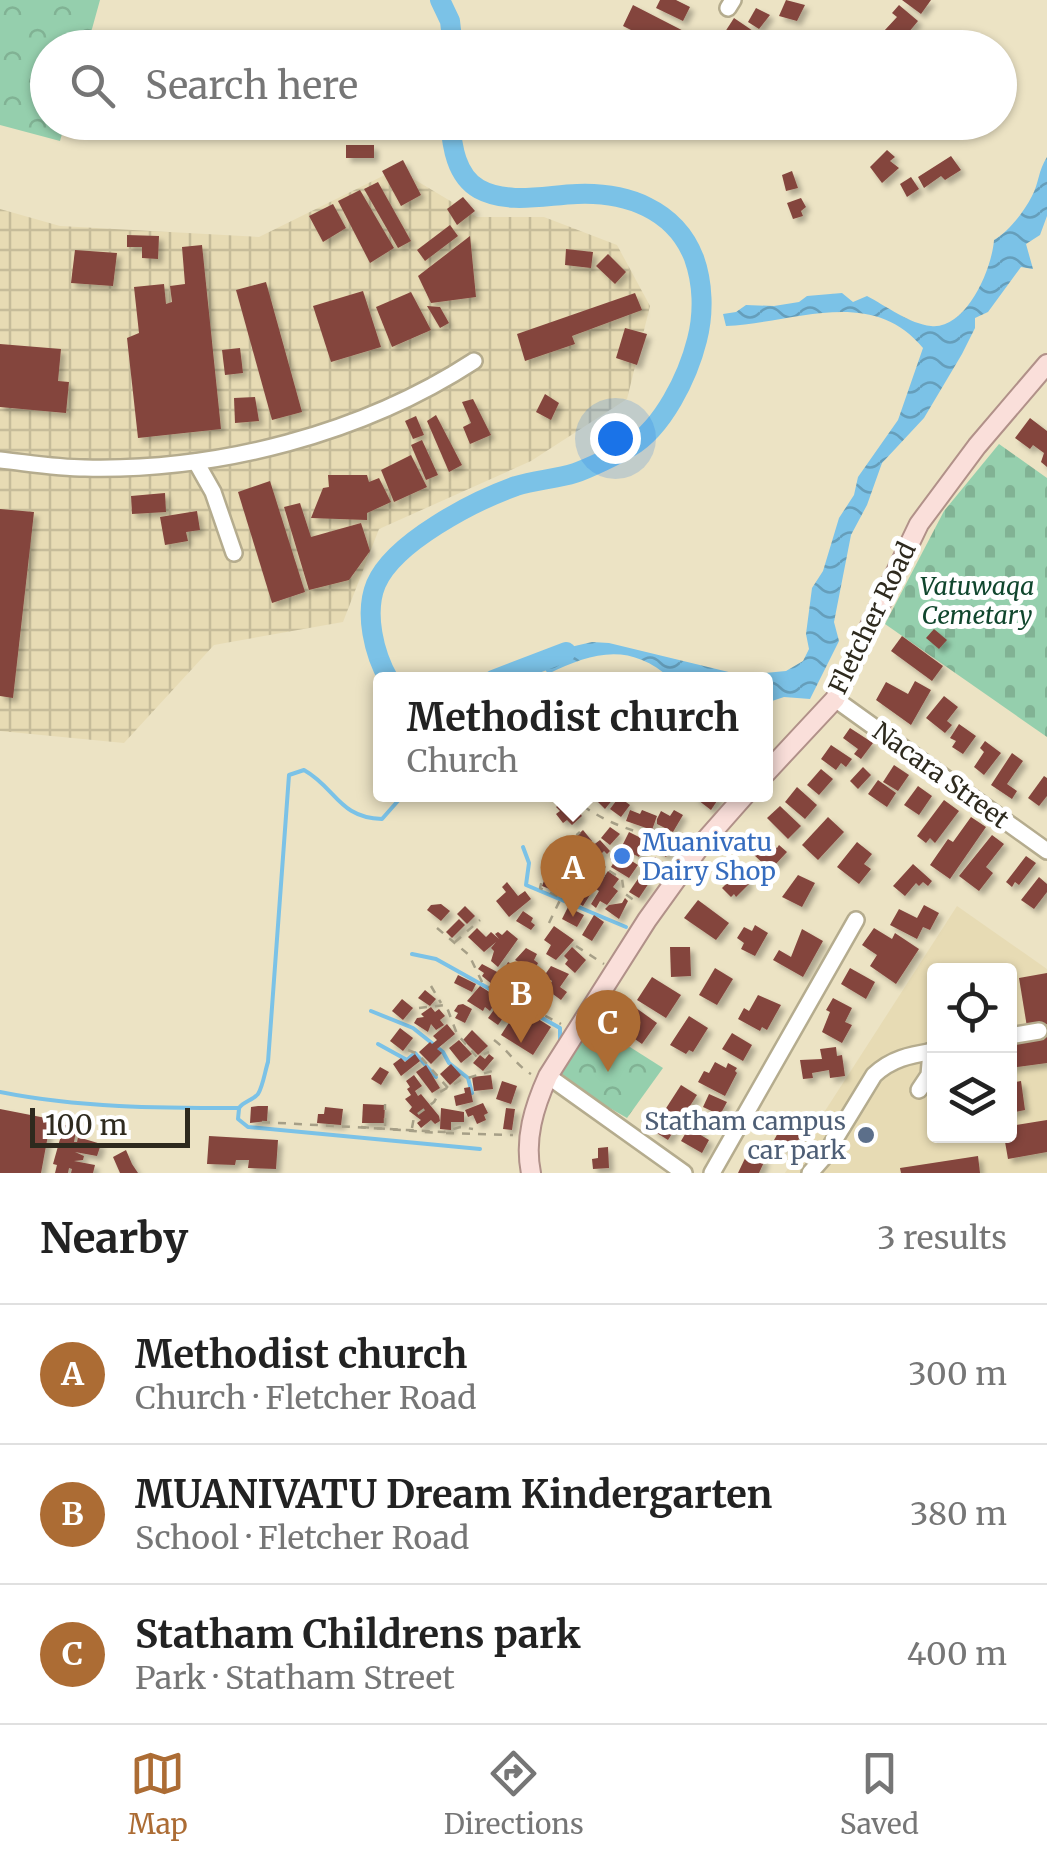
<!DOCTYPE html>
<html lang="en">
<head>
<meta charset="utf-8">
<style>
	body { margin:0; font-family:Merriweather,serif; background:#f2f2f2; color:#222 }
	.controls { position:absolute; right:30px; bottom:30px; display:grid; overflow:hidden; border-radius:10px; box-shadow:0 2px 8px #0004 }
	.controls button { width:90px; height:90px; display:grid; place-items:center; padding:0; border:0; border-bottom:2px solid #e0e0e0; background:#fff; color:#222; font:50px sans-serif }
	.scale { position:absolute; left:30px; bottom:25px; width:160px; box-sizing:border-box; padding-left:10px; border:5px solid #2e2a1e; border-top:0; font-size:28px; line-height:35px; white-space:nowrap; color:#2e2a1e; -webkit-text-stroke:8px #fff; paint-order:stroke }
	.you { position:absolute; left:615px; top:438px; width:35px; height:35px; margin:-25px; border:8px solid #fff; border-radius:50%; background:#1a73e8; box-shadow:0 0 0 15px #1a73e833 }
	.badge { display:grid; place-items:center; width:65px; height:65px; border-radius:50%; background:#ac6c34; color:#fff; font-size:32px; font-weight:700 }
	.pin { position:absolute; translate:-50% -82px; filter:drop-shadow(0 2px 5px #0008) }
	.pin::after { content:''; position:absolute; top:52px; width:35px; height:30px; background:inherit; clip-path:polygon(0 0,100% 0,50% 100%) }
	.popup { position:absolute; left:373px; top:672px; width:400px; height:130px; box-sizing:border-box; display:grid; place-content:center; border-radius:10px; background:#fff; filter:drop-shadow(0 2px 8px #0005); font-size:32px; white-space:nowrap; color:#767676 }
	.popup b { font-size:38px; color:#222 }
	.popup::after { content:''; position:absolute; left:50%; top:100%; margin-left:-20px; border:20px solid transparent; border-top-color:#fff }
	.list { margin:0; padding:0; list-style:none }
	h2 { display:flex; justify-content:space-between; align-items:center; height:130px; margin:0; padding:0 40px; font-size:42px }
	h2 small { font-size:32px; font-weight:400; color:#767676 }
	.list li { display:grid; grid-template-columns:65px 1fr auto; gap:30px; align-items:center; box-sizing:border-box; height:140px; padding:0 40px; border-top:2px solid #e0e0e0 }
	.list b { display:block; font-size:38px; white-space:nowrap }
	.list p { margin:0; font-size:32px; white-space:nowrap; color:#767676 }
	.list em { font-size:32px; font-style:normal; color:#767676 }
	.icon { flex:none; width:55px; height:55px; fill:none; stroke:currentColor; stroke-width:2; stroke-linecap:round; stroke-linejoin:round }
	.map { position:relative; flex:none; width:1047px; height:1173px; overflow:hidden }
	.search { position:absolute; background:#fff; box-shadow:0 2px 8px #0004; left:30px; right:30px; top:30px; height:110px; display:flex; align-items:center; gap:25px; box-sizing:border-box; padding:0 35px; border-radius:55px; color:#767676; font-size:38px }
	.sheet { height:550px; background:#fff }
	nav { display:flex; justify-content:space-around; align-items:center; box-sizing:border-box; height:140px; border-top:2px solid #e0e0e0; background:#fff; font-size:28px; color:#767676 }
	nav a { display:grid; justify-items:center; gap:5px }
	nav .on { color:#ac6c34 }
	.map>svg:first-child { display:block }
	.industrial { fill:url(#industrial-grid) }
	.built { fill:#e7dbb4; fill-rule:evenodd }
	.forest { fill:url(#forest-crowns) }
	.cemetery { fill:url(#cemetery-stones) }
	.water { fill:url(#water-waves) }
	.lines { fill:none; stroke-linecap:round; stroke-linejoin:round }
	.stream { stroke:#7bc2e7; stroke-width:4 }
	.river { stroke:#7bc2e7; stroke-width:20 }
	.building { fill:#84453d; filter:url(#shadow) }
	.minor-casing { stroke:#b5ac8e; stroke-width:20 }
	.major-casing { stroke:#b19189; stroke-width:22 }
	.path { stroke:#a69f87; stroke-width:2.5; stroke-dasharray:8 8; stroke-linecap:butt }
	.minor { stroke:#fff; stroke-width:15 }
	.major { stroke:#fadfda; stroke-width:18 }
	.shop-dot { fill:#3f7fe0; stroke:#fff; stroke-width:4 }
	.service-dot { fill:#5c6f8a; stroke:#fff; stroke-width:4 }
	.labels { text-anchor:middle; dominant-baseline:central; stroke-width:10; stroke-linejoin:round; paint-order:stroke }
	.park-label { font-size:25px; font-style:italic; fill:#10462d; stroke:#fff }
	.street-label { font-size:25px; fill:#2e2a1e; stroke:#fff }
	.shop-label { font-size:25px; fill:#366cbe; stroke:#fff; text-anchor:start }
	.service-label { font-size:25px; fill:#4e5e75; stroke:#fff; text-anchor:end }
</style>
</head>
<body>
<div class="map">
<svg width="1047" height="1173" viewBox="0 0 1047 1173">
	<defs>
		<pattern id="industrial-grid" width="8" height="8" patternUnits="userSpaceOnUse" patternTransform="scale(2.5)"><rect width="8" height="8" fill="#e7dbb4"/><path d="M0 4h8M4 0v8" fill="none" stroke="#c6bc9a"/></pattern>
		<pattern id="forest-crowns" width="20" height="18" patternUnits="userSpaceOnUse" patternTransform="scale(2.5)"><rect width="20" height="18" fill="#95cfad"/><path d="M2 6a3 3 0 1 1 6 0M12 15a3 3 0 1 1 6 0" fill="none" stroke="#81b294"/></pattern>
		<pattern id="cemetery-stones" width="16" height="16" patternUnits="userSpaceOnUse" patternTransform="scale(2.5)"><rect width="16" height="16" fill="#95cfad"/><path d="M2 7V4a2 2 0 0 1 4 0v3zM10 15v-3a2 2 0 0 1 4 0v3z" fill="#81b294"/></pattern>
		<pattern id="water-waves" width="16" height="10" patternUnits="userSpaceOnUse" patternTransform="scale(2.5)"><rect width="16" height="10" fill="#7bc2e7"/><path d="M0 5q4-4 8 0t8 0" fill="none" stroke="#659ebb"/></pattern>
		<filter id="shadow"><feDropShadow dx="4.5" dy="4.5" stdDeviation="2.5" flood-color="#0004"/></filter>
	</defs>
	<rect width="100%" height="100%" fill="#ece3c4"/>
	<path class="industrial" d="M397 169 477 217H544L617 245 650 306 627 399 531 461 379 529 343 622 214 645 124 743 0 731V209L60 226 259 237Z"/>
	<path class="built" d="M957 906 1047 969V1173H785ZM934 971H1010V1136H934Z"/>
	<g class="forest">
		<path d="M0 0H100L87 47 48 48V122L65 123 60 141 0 125Z"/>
		<path d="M589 1021 663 1068 627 1118 554 1076Z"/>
	</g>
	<path class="cemetery" d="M999 444 1047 478V737L885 624 944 511Z"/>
	<path class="water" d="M1047 157V216L1040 235 1026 244 1033 269 1021 267 988 312 975 318V328L962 354 924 418 882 463 867 505 851 535 834 622 839 641 810 699 784 697 766 703V680L671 679C630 642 593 652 548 674L536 655 592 642 609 643 741 675 786 671 803 661 809 649 806 634 812 588 823 571 839 518 854 495 858 477 898 420 923 348C871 285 795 323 726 326L723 314 736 312 746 305 774 306 799 302 807 296 842 293 853 302 867 296C886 306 910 324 931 326 966 330 992 269 994 240 1009 231 1024 212 1032 196 1039 183 1038 171 1047 157Z"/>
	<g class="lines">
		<g class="stream">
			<path d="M523 847 529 863 526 885 626 927"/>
			<path d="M412 954 436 959 560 1028V1042"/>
			<path d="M371 1011 413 1028 443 1052 449 1063 468 1078 472 1093"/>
			<path d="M378 1044 407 1060 415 1053 436 1077"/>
			<path d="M0 1092C80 1108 158 1108 239 1108 244 1101 252 1101 258 1094 263 1086 265 1071 268 1062L289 775 304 770C336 788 339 818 382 819L404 794"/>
			<path d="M239 1109 238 1119 248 1127 480 1149"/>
		</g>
		<g class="river">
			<path d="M440 0 450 21 453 48"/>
			<path d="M389 680C374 654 364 613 376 584 394 542 474 501 516 486 535 480 556 479 575 473 587 469 619 454 630 447 663 428 688 376 697 340 704 313 703 283 694 258 675 209 626 192 577 194 546 195 508 205 479 189 456 176 452 146 450 122"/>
			<path d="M493 680 566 652"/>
		</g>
	</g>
	<g class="building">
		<path d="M660 0H676L690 7 683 21 656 8Z"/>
		<path d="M786 0 805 5 797 21 779 16Z"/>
		<path d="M902 0H931L921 14Z"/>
		<path d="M633 5 705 42 700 48H657L661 40 655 38 650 48H637L627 42 633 31 623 26Z"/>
		<path d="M899 5 918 21 899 44 884 31 897 17 892 13Z"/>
		<path d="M756 8 770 15 759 29 748 22Z"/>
		<path d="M734 18 756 33 747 48 723 35Z"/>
		<rect x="346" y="145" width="28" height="13"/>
		<path d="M887 150 895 157 890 161 899 168 882 183 870 167Z"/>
		<path d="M951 156 961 170 945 180 941 176 924 188 918 177Z"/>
		<path d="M403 160 421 195 401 206 382 171Z"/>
		<path d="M792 171 798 188 786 191 782 175Z"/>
		<path d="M911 177 919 189 907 197 900 184Z"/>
		<path d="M378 182 411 241 398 248 364 189Z"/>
		<path d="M360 190 394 248 370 263 338 201Z"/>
		<path d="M463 197 475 211 457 225 447 209Z"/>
		<path d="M801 198 806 207 801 211 803 216 793 219 787 203Z"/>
		<path d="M333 204 346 228 323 242 309 216Z"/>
		<path d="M450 225 458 236 425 261 417 250Z"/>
		<path d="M127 235 159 236 158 259 142 258V247H127Z"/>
		<path d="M470 236 476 297 431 303 418 276Z"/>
		<path d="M202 245 221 429 138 438 127 338 139 333 134 287 164 284 166 304 172 302 170 286 185 284 182 247Z"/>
		<path d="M566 249 593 252 591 268 565 265Z"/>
		<path d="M75 250 117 253 113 286 71 283Z"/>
		<path d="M608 254 626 272 615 284 596 266Z"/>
		<path d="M266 282 302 412 272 420 236 290Z"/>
		<path d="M363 291 381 347 331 362 313 306Z"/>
		<path d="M411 292 431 330 392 347 376 307Z"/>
		<path d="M635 293 642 310 572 336 575 344 525 361 517 334Z"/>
		<path d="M427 306 440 307 449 323 440 328Z"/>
		<path d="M625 328 647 334 637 365 616 358Z"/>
		<path d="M0 344 61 349 58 381 69 382 66 413 0 407Z"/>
		<path d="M240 348 243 373 225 375 222 350Z"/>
		<path d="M545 394 559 403 551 420 536 412Z"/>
		<path d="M255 397 259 421 235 423 234 398Z"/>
		<path d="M473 399 491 435 470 444 463 427 471 423 462 402Z"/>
		<path d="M436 415 462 465 449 472 427 421Z"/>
		<path d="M416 416 424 435 413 439 405 421Z"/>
		<path d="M1030 418 1047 431V467L1041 462 1044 453 1033 445 1030 449 1015 438Z"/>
		<path d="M422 440 438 475 426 480 411 445Z"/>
		<path d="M411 455 427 487 394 502 381 470Z"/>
		<path d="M328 475H367L369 482 379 478 391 502 367 513V520L311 518 323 488 329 487Z"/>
		<path d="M270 481 305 592 272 603 238 492Z"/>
		<path d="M165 493 166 512 132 514 131 496Z"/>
		<path d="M300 503 311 537 361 523 370 551 349 580 309 590 284 507Z"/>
		<path d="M0 509 34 512 13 698 0 696Z"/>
		<path d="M197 511 200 530 186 532 188 541 165 545 160 517Z"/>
		<path d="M934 629 947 640 939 649 926 638Z"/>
		<path d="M902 636 943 666 932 681 891 651Z"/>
		<path d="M915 681 931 690 911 725 876 700 886 682 908 694Z"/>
		<path d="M944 696 958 707 947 721 952 725 945 733 926 718Z"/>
		<path d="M959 724 976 736 963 754 952 747 956 741 950 738Z"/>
		<path d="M850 728 873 743 861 759 854 754 858 749 843 738Z"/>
		<path d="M985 741 1001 753 984 775 974 767 984 752 980 748Z"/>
		<path d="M831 745 852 759 846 767 841 763 836 770 821 759Z"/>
		<path d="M1012 753 1023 761 1007 784 1017 791 1012 799 991 785Z"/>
		<path d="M894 765 909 775 898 791 883 782Z"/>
		<path d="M863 767 871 775 858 789 850 781Z"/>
		<path d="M821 769 833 779 819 795 807 785Z"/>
		<path d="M1044 776 1047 778V796L1039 806 1028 798Z"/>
		<path d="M878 780 896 793 887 807 868 794Z"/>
		<path d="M918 786 932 796 919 815 904 805Z"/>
		<path d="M797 787 817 805 805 819 785 802Z"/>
		<path d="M590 794H609L614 798 605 809Z"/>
		<path d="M697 794H715L719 798 711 810 694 797Z"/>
		<path d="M619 797 630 805 621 817 610 809Z"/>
		<path d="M567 798 582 816 572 825 567 820 563 823 556 814 560 811 556 807Z"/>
		<path d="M944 800 959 811 935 843 930 838 926 843 917 836Z"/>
		<path d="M780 806 801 826 788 839 767 818Z"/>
		<path d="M630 810 640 814 642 810 657 816 652 830 626 821Z"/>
		<path d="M674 810 683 815 673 832 657 824V819L661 811 670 816Z"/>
		<path d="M828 817 844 832 818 860 802 845Z"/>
		<path d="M971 817 986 827 950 879 930 865 948 839 953 842Z"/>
		<path d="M610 827 620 834 610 845 601 838Z"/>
		<path d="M583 830 592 841 585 847 588 850 584 854 572 840Z"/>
		<path d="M629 832 647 841 639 857 621 848Z"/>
		<path d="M992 835 1004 844 986 867 993 873 979 891 959 876Z"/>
		<path d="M759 838 777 848 779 845 787 852 774 866 771 863 767 867 754 855 756 852 751 847Z"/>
		<path d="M600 840 610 851 607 854 604 851 597 858 588 849Z"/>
		<path d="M662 840 673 847 666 857 655 850Z"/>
		<path d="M857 842 872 854 864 864 871 869 859 884 837 867Z"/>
		<path d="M616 851 638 865 629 878 611 867 614 862 610 859Z"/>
		<path d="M1026 856 1036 863 1019 885 1015 882 1012 887 1006 882Z"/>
		<path d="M655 857 664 863 655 876 646 869Z"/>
		<path d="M588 859 605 872 595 885 574 870 580 860 585 863Z"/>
		<path d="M728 864 736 872 743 865 752 874 746 880 750 883 736 897 734 894 731 897 722 888 727 883 718 874Z"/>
		<path d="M913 864 932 881 928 886 923 882 919 886 916 883 905 896 893 886Z"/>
		<path d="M608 871 619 879 613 887 618 891 607 905 600 901 596 908 591 904 599 891 596 889Z"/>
		<path d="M547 873 569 881 571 875 579 878 575 887 569 885 565 895 542 886Z"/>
		<path d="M798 875 815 883 802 907 782 897Z"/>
		<path d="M640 876 649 883 639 898 629 892Z"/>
		<path d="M1039 877 1047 884V892L1034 909 1021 900Z"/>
		<path d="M507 882 518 896 525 891 531 899 509 917 496 901 506 892 502 887Z"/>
		<path d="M581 883 593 890 583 906 568 897 574 887 577 890Z"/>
		<path d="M625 898 628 901 619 919 605 909 609 905 622 903Z"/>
		<path d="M698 900 729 923 716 940 684 918Z"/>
		<path d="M441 904 450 911 441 921 427 910 431 905Z"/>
		<path d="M924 905 939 913 930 930 923 927 917 939 890 925 899 909 917 918Z"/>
		<path d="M465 906 475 916 467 924 457 914Z"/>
		<path d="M568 907 584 915 577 927 562 919Z"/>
		<path d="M523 911 533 918 531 922 535 925 531 930 516 921Z"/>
		<path d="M594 915 604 922 592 941 582 935Z"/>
		<path d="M459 919 465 925 452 938 446 932Z"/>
		<path d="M755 925 768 933 755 956 741 949 744 943 737 938 744 927 752 931Z"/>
		<path d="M554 926 574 940 556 960 546 954 551 945 544 940Z"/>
		<path d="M477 928 486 937 491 932 499 939 495 934 498 932 502 935 507 930 518 939 498 967 491 961 494 951 491 948 496 942 484 952 468 937Z"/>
		<path d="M874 928 892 939 895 933 919 949 896 984 870 966 877 955 862 945Z"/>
		<path d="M802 929 823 941 803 977 773 960 779 950 791 957Z"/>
		<path d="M572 947 586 960 575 973 565 964 568 960 564 956Z"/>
		<path d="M670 947H690L691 976 671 977Z"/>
		<path d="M526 948 537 954 534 960 538 963 534 971 515 960Z"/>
		<path d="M508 962 540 979 533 993 542 998 536 1009 494 988Z"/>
		<path d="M482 964 501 974 493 985 482 976 484 973 478 969Z"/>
		<path d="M551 966 569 974 560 987 567 992 561 1000 546 989 552 981 544 976Z"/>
		<path d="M715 968 733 979 717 1005 699 995Z"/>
		<path d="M850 968 875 982 866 999 841 984Z"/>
		<path d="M1047 973V1024L1027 1027 1019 978Z"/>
		<path d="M458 975 476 984 472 992 454 983Z"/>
		<path d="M652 977 681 995 666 1018 637 1000Z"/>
		<path d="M480 986 494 995 496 1001 490 1011 485 1007 483 1011 467 1001Z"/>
		<path d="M425 990 436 999 430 1006 418 998Z"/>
		<path d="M758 995 781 1005 767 1030 762 1027 760 1031 738 1019 744 1008 749 1011Z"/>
		<path d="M833 998 852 1008 845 1022 852 1025 842 1043 822 1032 830 1012 826 1010Z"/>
		<path d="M402 999 413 1008 403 1020 392 1011Z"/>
		<path d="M501 1000 511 1007 498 1025 488 1018Z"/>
		<path d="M463 1004 472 1009 465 1023 455 1018 458 1013 454 1011 458 1005Z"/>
		<path d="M632 1005 657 1023 642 1044 616 1026Z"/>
		<path d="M431 1007 435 1012 439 1009 445 1016 440 1020 444 1025 436 1030 431 1024 428 1032 414 1023 417 1018 424 1017 421 1014Z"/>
		<path d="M519 1007 551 1027 533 1055 501 1035Z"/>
		<path d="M689 1016 708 1028 693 1052 689 1050 686 1054 670 1045Z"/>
		<path d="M447 1024 455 1034 437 1049 442 1053 431 1064 419 1052 430 1042 432 1044 437 1040 433 1036Z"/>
		<path d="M400 1028 413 1038 403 1051 390 1041Z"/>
		<path d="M472 1030 488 1046 478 1055 463 1040Z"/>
		<path d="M1047 1032V1063L1010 1068V1037Z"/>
		<path d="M732 1033 752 1045 743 1061 722 1049Z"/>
		<path d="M459 1040 472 1054 461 1063 449 1048Z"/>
		<path d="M836 1047 837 1056 842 1055 845 1076 830 1078 829 1070 812 1073 813 1078 803 1079 800 1060 822 1059 820 1049Z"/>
		<path d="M415 1054 420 1061 401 1076 393 1064 401 1058 405 1062Z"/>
		<path d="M489 1054 494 1058 483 1071 473 1063 480 1055 485 1059Z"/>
		<path d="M715 1062 726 1068 728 1063 737 1068 735 1071 737 1073 725 1096 698 1082 704 1071 709 1073Z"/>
		<path d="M451 1064 461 1075 450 1085 440 1074Z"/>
		<path d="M426 1065 440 1088 432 1093 416 1072Z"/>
		<path d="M380 1067 389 1072 381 1085 371 1079Z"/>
		<path d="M414 1075 422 1086 415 1091 418 1096 421 1094 439 1116 440 1121 435 1124 431 1120 421 1128 417 1123 421 1120 409 1111 412 1107 405 1099 411 1095 407 1089 410 1087 406 1081Z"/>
		<path d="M491 1075 493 1089 474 1091 472 1077Z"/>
		<path d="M502 1081 517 1086 511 1104 496 1099Z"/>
		<path d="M1021 1081 1025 1110 1010 1113V1083Z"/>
		<path d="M681 1085 697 1095 668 1140 652 1130Z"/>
		<path d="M470 1087 473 1102 456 1106 454 1096 465 1093 464 1088Z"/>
		<path d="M709 1094 727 1102 720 1115 703 1107Z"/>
		<path d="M483 1103 488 1113 484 1115 486 1120 477 1124 473 1115 468 1117 465 1110Z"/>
		<path d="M363 1104 385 1105 384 1123H362Z"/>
		<path d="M258 1106H268L267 1121 250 1123 251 1107Z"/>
		<path d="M325 1107 343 1109 341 1125 317 1123 318 1114H324Z"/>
		<path d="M441 1108 464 1112V1122H451V1130L440 1129Z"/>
		<path d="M506 1108 515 1109 512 1130 503 1129Z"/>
		<path d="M0 1109 51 1119 41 1173H0Z"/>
		<path d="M785 1120 805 1131 790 1151 773 1142Z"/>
		<path d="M1047 1120V1152L1008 1159 1004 1136H1010V1126Z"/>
		<path d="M692 1122 703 1128 699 1134 709 1140 702 1153 681 1141Z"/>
		<path d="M64 1125 77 1126 74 1142H77L78 1137 101 1144 97 1156 75 1152 84 1156 83 1160 74 1161 95 1165 93 1173H71L72 1169 69 1168 68 1173H55L57 1165 53 1164Z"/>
		<path d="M209 1136 278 1140 276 1169 248 1168 249 1160H236L235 1165 207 1164Z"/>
		<path d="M608 1147 609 1168 593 1169 592 1159 598 1158V1148Z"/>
		<path d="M126 1150 132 1164 138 1173H120L113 1157Z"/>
		<path d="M748 1152 765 1160 759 1173H738Z"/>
		<path d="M978 1156 980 1173H901L900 1168Z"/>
	</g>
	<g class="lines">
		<g class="minor-casing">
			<g id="minor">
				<path d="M728 8 733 0"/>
				<path d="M0 460C28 463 57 468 85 468 218 471 362 434 474 361"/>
				<path d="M196 462 213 492 234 553"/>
				<path d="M835 699 1047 851"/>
				<path d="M1010 1036 1039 1031"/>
				<path d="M548 1076 684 1173"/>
				<path d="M919 1090 929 1075 931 1051"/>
				<path d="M712 1173 856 920"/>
				<path d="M810 1173 824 1157 874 1075C892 1058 911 1055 934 1051"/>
			</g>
		</g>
		<g class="major-casing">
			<g id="major">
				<path d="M766 773 835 699 919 524 977 446 1047 364"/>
				<path d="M531 1173C524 1139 534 1107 548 1076L647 920 701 845 746 794"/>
			</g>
		</g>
		<g class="path">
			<path d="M583 806C615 828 647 836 685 842"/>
			<path d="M553 857 580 832"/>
			<path d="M599 863 607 869"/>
			<path d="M547 866 561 875"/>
			<path d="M549 923 561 898 540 888 546 865 552 858 595 888 608 870 622 879 624 893 635 901"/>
			<path d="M437 928 469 955 483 984 561 1024"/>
			<path d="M455 942 480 920"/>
			<path d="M576 946 604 964"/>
			<path d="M431 986 441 1003"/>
			<path d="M419 1008 446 1005 457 1034 477 1057 489 1052"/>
			<path d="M494 1040C508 1050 516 1065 531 1074"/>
			<path d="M408 1050 418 1054 448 1088"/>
			<path d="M262 1122 444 1132 460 1127 473 1129"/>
			<path d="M385 1126V1104"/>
			<path d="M361 1127 438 1133"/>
			<path d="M412 1128 414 1117 434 1102 440 1092 461 1080 499 1069"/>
			<path d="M446 1133 513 1135"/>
		</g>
		<use href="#minor" class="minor"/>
		<use href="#major" class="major"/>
	</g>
	<circle class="shop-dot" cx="622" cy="856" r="10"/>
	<circle class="service-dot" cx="866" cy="1135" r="10"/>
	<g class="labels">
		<g class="park-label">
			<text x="977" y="586">Vatuwaqa<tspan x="977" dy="29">Cemetary</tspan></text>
		</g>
		<g class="street-label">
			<text transform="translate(872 618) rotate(-64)">Fletcher Road</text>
			<text transform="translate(941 775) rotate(36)">Nacara Street</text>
		</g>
		<g class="shop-label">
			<text x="642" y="842">Muanivatu<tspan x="642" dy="29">Dairy Shop</tspan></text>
		</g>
		<g class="service-label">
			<text x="846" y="1121">Statham campus<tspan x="846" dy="29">car park</tspan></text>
		</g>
	</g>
</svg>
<div class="controls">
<button><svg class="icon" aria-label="locate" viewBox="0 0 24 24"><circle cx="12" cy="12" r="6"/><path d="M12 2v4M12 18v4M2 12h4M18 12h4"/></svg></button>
<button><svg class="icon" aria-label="layers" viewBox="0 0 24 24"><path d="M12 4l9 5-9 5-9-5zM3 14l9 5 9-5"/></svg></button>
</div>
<div class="scale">100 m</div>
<div class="you"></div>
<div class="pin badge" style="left:573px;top:917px">A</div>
<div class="popup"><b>Methodist church</b>Church</div>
<div class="pin badge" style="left:521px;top:1043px">B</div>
<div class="pin badge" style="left:608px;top:1072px">C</div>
<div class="search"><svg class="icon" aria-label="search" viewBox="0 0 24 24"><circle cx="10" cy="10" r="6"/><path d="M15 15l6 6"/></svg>Search here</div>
</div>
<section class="sheet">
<h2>Nearby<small>3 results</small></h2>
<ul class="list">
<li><span class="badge">A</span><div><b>Methodist church</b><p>Church · Fletcher Road</p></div><em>300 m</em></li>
<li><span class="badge">B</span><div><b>MUANIVATU Dream Kindergarten</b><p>School · Fletcher Road</p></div><em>380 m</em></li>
<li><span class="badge">C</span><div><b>Statham Childrens park</b><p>Park · Statham Street</p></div><em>400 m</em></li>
</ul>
</section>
<nav>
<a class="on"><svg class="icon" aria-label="map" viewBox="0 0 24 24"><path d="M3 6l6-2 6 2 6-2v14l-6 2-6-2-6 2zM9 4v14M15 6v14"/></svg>Map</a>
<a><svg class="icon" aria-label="directions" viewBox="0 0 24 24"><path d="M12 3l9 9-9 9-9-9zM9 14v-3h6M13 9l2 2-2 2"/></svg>Directions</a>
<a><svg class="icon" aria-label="saved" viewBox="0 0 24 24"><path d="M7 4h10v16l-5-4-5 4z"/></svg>Saved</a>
</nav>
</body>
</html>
